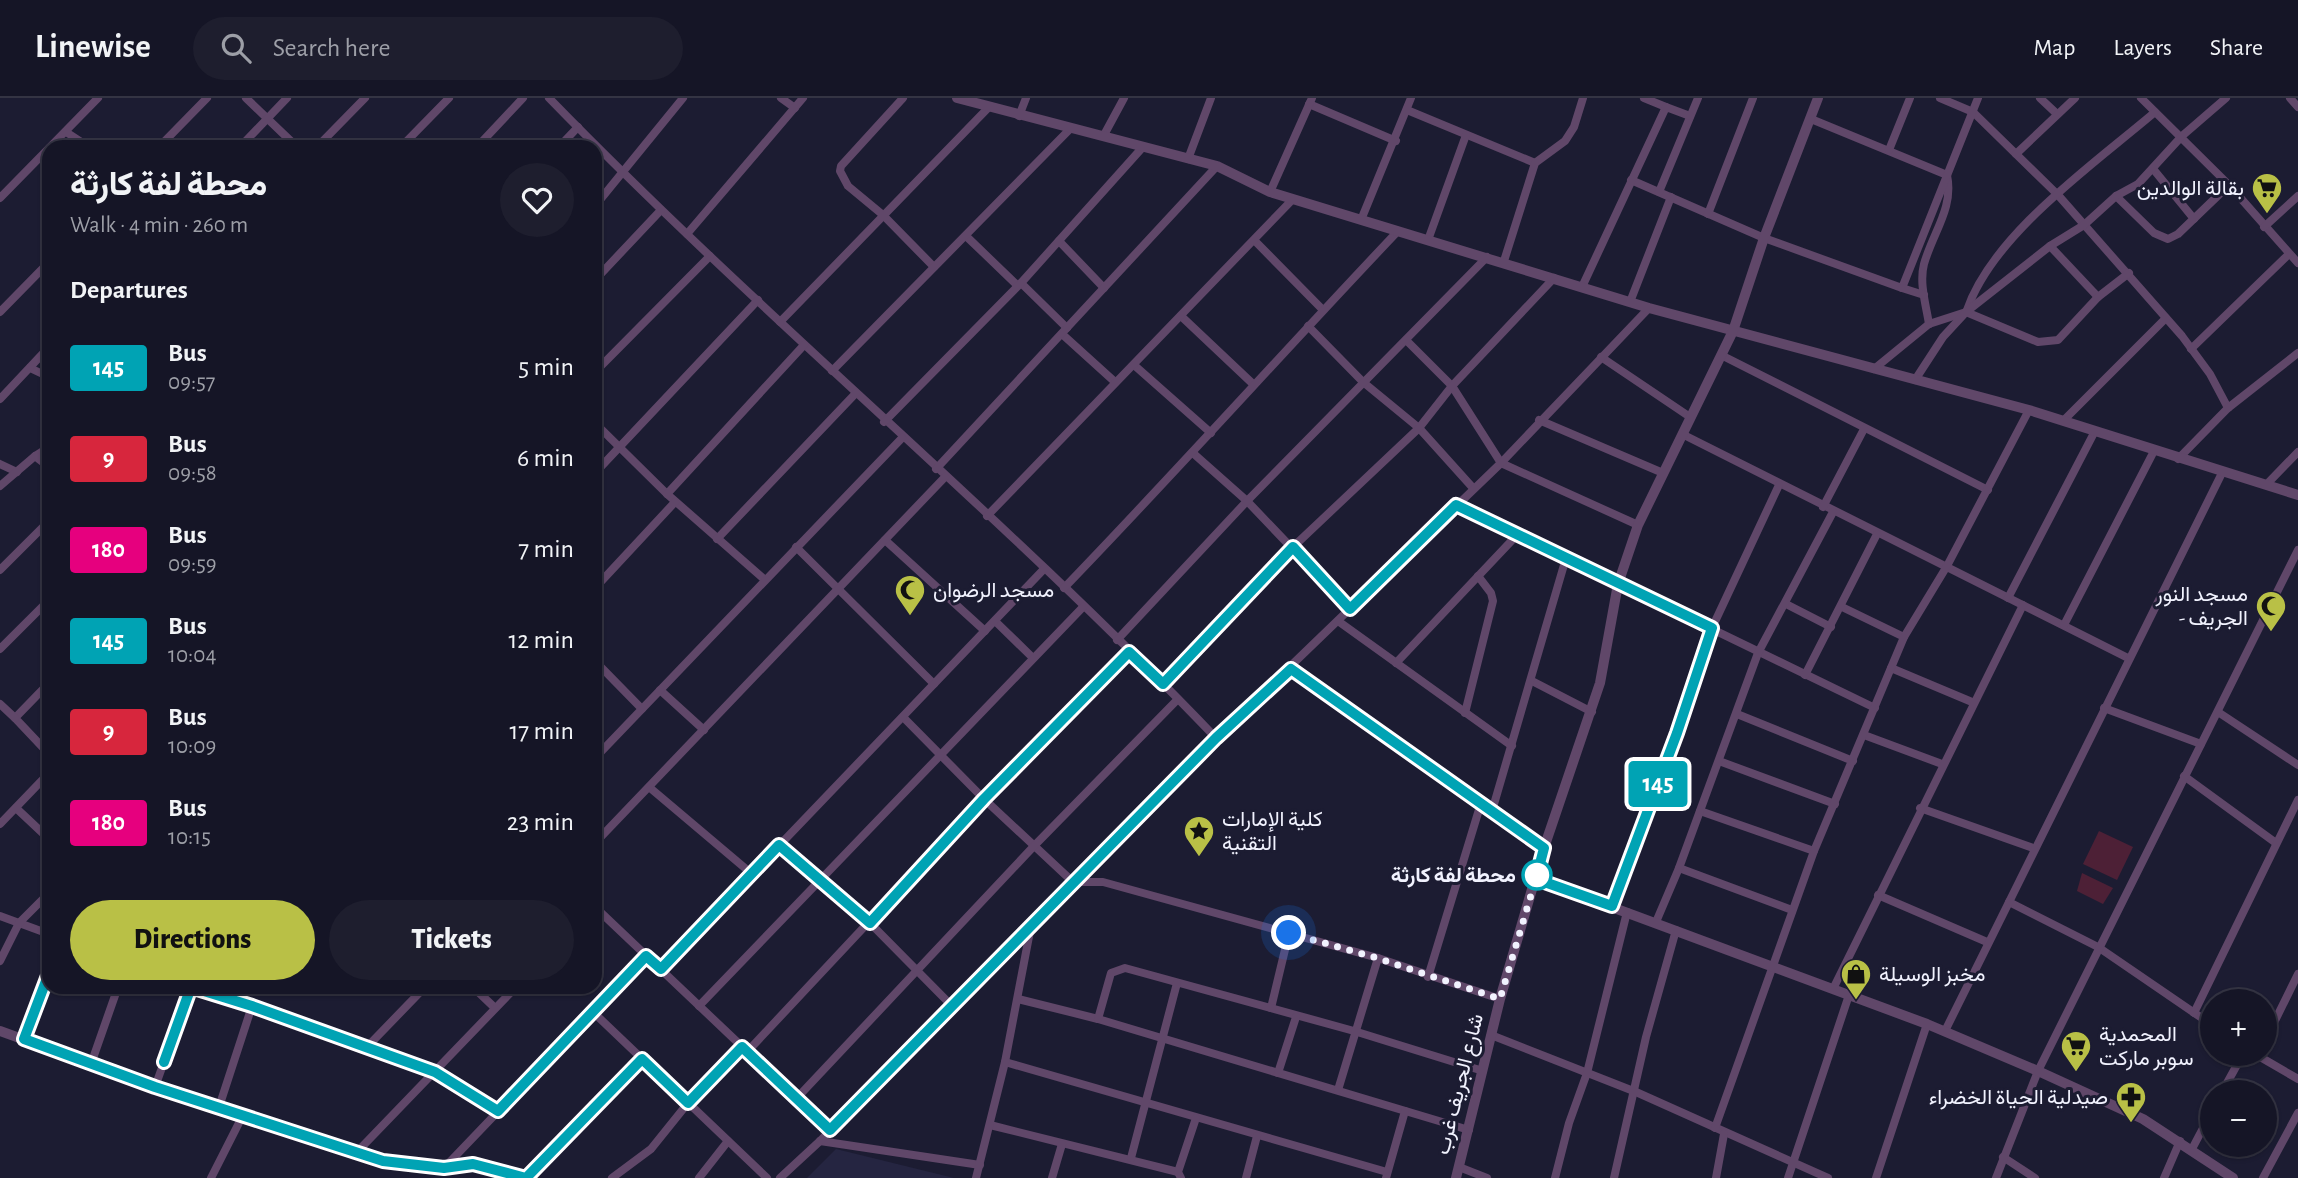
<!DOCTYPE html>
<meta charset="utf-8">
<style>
:root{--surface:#151526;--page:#1e1e2e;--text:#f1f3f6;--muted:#9d9fa7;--line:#343443;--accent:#b9c046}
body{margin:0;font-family:"Alegreya Sans",Vazirmatn,sans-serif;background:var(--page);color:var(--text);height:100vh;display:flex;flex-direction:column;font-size:26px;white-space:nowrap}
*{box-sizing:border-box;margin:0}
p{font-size:23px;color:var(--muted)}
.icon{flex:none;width:38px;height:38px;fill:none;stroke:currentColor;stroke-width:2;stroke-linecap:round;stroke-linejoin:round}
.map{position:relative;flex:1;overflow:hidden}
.side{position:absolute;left:42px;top:42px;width:560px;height:854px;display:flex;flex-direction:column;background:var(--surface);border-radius:21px;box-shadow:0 2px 5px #0004,0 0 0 2px var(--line)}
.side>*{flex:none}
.badge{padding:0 14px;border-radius:5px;font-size:24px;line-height:46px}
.buttons{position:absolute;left:2200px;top:891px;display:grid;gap:14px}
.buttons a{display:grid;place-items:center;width:77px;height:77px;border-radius:50%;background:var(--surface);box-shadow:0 2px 5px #0004,0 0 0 2px var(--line);font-size:35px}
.you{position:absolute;width:35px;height:35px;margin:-18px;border:5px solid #fff;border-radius:50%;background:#1a73e8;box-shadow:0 0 0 10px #1a73e833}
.map>.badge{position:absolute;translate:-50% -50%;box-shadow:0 0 0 4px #fff}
h2{padding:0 28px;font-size:26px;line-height:63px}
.round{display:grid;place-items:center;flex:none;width:74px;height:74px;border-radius:37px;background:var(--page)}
.head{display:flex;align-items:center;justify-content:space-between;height:119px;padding:0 28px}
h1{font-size:33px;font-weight:800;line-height:52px}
.cta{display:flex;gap:14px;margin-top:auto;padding:14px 28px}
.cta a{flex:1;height:80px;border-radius:42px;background:var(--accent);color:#111;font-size:28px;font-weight:800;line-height:80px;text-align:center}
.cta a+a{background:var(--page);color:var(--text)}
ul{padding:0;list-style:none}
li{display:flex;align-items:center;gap:21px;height:91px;padding:0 28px}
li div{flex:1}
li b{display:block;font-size:26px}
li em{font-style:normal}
li .badge{min-width:77px;font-weight:700;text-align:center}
header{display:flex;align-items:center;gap:42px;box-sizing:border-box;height:98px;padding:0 35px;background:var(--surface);border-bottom:2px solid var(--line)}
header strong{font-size:33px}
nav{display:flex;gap:38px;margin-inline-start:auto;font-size:24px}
.search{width:490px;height:63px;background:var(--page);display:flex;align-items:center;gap:18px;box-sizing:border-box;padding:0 24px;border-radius:38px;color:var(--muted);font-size:26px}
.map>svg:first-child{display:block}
</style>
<header>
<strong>Linewise</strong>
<div class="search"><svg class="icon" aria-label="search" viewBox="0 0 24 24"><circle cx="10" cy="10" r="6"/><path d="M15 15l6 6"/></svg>Search here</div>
<nav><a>Map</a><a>Layers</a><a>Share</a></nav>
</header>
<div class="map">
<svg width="2298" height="1080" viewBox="0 0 2298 1080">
<rect width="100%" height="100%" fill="#1c1c32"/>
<polygon fill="#252541" points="836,1051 954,1080 807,1080"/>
<g fill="#4d2036">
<polygon points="2099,733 2133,749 2117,782 2083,766"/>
<polygon points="2082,775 2113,790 2103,806 2077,793"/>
</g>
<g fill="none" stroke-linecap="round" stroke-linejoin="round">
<g stroke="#604769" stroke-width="8">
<polyline points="246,0 297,49"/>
<path d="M549 0C764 221 1003 417 1216 640"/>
<polyline points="781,0 795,10"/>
<polyline points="903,0 841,68 840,73 848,88 883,117 934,169"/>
<polyline points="1644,0 1666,9"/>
<polyline points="1940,0 1973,14 2058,97 2182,238 2210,276 2228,310"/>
<polyline points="2040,0 2057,16"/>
<polyline points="2141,0 2229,87 2298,165"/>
<polyline points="2290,0 2298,9"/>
<polyline points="1309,6 1396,43"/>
<polyline points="1407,12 1535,65"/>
<polyline points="1019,18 1026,0"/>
<path d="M1811 21 1947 77C1954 110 1933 134 1924 166 1919 185 1926 207 1929 226"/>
<polyline points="66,34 89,49"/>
<polyline points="1104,37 1124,0"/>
<polyline points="50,49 98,0"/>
<polyline points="159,49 207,0"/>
<polyline points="240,49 287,0"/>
<polyline points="317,49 365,0"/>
<polyline points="401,49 449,0"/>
<polyline points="477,49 523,0"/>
<polyline points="559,49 578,29"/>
<polyline points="1889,52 1910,0"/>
<polyline points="2016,56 2075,0"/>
<polyline points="1188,61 1211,0"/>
<polyline points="2154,72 2194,121"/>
<polyline points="1631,82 1764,140 1902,190 1978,0"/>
<polyline points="1270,94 1312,0"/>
<polyline points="1659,94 1698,0"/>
<polyline points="2116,98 2154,135 2168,141 2178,136 2229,87"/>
<polyline points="0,100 49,50"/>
<polyline points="595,108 683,0"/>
<polyline points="1708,116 1753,0"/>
<polyline points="1361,122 1411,0"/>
<polyline points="2264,129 2298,98"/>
<polyline points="687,136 803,0"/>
<polyline points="966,138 1017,187"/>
<polyline points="1428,142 1466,37"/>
<polyline points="1059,143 1104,190"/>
<polyline points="1255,143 1323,212"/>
<polyline points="2050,148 2098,199"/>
<polyline points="1504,163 1535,65 1565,43 1574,29 1583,0"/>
<polyline points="595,182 661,112"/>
<polyline points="1021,185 1067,230"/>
<polyline points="1582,189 1666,9 1690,18"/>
<polyline points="1902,190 1924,197"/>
<polyline points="1630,204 1671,99"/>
<path d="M1967 212C1993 136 2094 66 2155 14"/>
<polyline points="0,214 49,164"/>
<polyline points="1181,218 1253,286"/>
<polyline points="780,224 989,9"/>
<polyline points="1308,228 1363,284 1419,330 1473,390"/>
<polyline points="1062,236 1115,284"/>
<polyline points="1406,242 1452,288 1501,365 1638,427"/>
<polyline points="2191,251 2289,156"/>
<polyline points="1721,257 1988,392"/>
<polyline points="1601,259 1690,319"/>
<polyline points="1134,267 1211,335"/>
<polyline points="30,270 49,279"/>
<polyline points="1874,271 1929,226 1966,214 2038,244 2058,242 2098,199 2129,175"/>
<polyline points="832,273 1070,31"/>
<polyline points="595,274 710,158"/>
<polyline points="1915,282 1943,239 1966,214 2050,148 2084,127 2116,98 2138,86 2182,38 2226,0"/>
<polyline points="0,301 49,249"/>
<polyline points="1539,322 1663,375"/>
<polyline points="2063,323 2166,220"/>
<polyline points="884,324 1021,185 1142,50"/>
<polyline points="595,325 667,396 764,481"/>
<polyline points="1682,336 2128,560"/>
<polyline points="1194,356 1247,403 1350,511"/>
<polyline points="35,358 49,349"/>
<polyline points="2178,361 2228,310 2298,255"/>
<polyline points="0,366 17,374"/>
<polyline points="936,371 1217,68"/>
<polyline points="595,375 758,202"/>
<polyline points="2266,387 2298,354"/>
<polyline points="0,388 35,358 49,369"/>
<polyline points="667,396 804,247"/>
<polyline points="1456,407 1875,610"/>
<polyline points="1823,409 1864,331"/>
<polyline points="987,418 1293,101"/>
<polyline points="717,441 856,295"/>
<polyline points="885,442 985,533"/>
<polyline points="796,449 934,586"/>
<polyline points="0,472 49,423"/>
<polyline points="595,490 675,404"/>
<path d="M1064 490C1177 373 1286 251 1398 133"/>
<polyline points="2008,500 2095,333"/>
<polyline points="1786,506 1831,529"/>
<polyline points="1842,509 1904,539"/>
<polyline points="995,523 1033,560"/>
<polyline points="1338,523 1512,648"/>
<polyline points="2064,527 2154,353"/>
<polyline points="1117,542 1247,403 1487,159"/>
<polyline points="0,551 49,502"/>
<polyline points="595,563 642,611"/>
<polyline points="1396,565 1517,437"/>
<polyline points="1891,570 1972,604"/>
<polyline points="1291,571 1544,750"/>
<polyline points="1805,577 1877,436"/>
<polyline points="1532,583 1592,614"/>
<polyline points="49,585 15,620 49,656"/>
<polyline points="1163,586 1293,449 1419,330 1452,288 1554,180"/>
<polyline points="660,592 704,632"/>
<polyline points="0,606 15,620"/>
<polyline points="2104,610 2201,646"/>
<polyline points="2218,614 2298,667"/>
<polyline points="1465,615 1493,503 1491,495 1478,478"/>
<polyline points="1737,616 1853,663"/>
<polyline points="903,619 984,701 1073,784 1103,784 1378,860 1500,901"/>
<polyline points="1864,637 1942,666"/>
<polyline points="595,660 902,340"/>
<polyline points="1719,663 1835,706"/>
<polyline points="2184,678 2276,745"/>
<polyline points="649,689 752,776"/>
<polyline points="16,710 49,741"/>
<polyline points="1920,710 2033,750"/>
<polyline points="1492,713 1566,460"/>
<polyline points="1700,713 1814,753"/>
<polyline points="0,726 49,675"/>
<polyline points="595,745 945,379"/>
<polyline points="779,747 870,825 952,908"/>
<polyline points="1679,770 1792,812"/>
<polyline points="1878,797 1987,844"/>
<polyline points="2009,804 2098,849 2212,927"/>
<polyline points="1612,808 1677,635 1712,530 1779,387"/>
<polyline points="595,809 830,1032"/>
<polyline points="0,818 49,836"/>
<polyline points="1656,824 1679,770 1758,555 1833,414"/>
<polyline points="0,863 19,825 49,795"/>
<polyline points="661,871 1044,471"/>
<polyline points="1428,879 1481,705"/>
<polyline points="191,889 252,908 435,974 498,1013"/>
<polyline points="473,889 495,910"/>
<polyline points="1833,891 2023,507"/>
<polyline points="230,901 241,889"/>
<polyline points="1018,901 1098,921 1469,1032"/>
<polyline points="699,908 1083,509"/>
<polyline points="1271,910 1289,835"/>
<polyline points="593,914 767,1080"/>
<polyline points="2194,915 2298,702"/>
<polyline points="1098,921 1111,875 1125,870 1354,933 1483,973"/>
<polyline points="1945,933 2222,375"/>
<polyline points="1491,937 1636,994 1828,1080"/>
<polyline points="24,941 49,875"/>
<polyline points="2264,945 2298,876"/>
<polyline points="367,949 425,889"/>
<polyline points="747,954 984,701 1129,554"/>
<polyline points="2255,956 2298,981"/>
<polyline points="1005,964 1387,1074"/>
<polyline points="91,966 118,889"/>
<polyline points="1278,975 1296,919"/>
<polyline points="155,989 191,889"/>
<polyline points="1338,992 1378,860"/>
<polyline points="2222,994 2243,956"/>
<polyline points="796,1001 1034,748 1178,601"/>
<polyline points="219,1009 252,908"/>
<polyline points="990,1027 1178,1074"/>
<polyline points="1715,1030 1814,753 1904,539 1947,468 2029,312"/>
<polyline points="820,1043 980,1067"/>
<polyline points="2192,1051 2212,1013"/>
<polyline points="357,1054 516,889"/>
<polyline points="2003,1059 2035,1080"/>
<polyline points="1131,1060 1177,885"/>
<polyline points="1459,1069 1487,1080"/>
<polyline points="444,1070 647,858"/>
<polyline points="211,1080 243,1017"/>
<polyline points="526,1080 642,961"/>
<polyline points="612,1080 651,1051 688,1005 742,949"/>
<polyline points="699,1080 728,1043"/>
<polyline points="780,1080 820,1043 1216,640 1501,365 1649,210"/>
<polyline points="976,1080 1005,964 1031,828"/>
<polyline points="1052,1080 1062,1046"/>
<polyline points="1181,1080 1178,1074 1196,1020"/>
<polyline points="1246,1080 1257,1038"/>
<polyline points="1386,1080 1405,1013"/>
<polyline points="1555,1080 1569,1025 1587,975 1627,814"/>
<polyline points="1614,1080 1646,939 1676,832"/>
<polyline points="1716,1080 1724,1036"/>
<polyline points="1788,1080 1849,897"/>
<polyline points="1876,1080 1927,926"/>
<polyline points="1996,1080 2038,973 2298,452"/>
<polyline points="2164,1080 2180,1043"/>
<polyline points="2263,1080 2298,1015"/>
</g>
<g stroke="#604769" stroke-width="10">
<polyline points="957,0 1217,68 1270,94 1649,210 2029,312 2298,397"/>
<polyline points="1536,781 1927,926 2038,973 2143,1021 2233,1080"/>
<polyline points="0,933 155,989 383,1063 444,1070 473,1066 527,1080"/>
<polyline points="1456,1080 1500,901 1544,750 1600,585 1618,486 1638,427 1733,233 1764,140 1818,0"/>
</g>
</g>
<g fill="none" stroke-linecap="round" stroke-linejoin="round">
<g stroke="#fff" stroke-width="16">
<polyline id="line" points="49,875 24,941 155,989 383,1063 444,1070 473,1066 526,1080 642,961 688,1005 742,949 830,1032 1216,640 1291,571 1544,750 1536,781 1612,808 1677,635 1712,530 1456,407 1350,511 1293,449 1163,586 1129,554 984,701 870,825 779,747 661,871 646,858 498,1013 435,974 252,908 191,889 164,964"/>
</g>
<use href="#line" stroke="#00a3b4" stroke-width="10"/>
<polyline stroke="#f1f2fe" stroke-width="7" stroke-dasharray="0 12.6" points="1289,835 1377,860 1500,901 1537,777"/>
</g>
<defs>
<g id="supermarket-pin" transform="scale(1.575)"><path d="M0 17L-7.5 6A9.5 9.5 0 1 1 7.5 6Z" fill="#b9c046" stroke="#1c1c32"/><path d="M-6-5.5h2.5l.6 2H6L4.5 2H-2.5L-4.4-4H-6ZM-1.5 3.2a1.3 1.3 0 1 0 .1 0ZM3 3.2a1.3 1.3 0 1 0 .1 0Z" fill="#111"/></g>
<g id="mosque-pin" transform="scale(1.575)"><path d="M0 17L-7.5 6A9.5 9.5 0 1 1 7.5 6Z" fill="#b9c046" stroke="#1c1c32"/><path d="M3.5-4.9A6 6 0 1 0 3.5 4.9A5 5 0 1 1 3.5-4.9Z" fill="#111"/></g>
<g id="sight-pin" transform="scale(1.575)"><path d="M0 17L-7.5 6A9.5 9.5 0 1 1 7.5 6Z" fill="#b9c046" stroke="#1c1c32"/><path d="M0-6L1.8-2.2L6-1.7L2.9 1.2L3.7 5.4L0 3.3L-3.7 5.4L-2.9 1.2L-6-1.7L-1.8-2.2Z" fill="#111"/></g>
<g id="shop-pin" transform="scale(1.575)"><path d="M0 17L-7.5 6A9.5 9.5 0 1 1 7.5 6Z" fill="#b9c046" stroke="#1c1c32"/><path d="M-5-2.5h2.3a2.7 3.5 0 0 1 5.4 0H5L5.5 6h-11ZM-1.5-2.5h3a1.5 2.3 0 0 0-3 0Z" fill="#111"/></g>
<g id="pharmacy-pin" transform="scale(1.575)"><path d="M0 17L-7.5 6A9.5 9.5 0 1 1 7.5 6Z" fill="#b9c046" stroke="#1c1c32"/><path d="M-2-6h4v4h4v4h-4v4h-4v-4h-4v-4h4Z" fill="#111"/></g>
</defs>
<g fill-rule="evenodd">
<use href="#supermarket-pin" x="2267" y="90"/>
<use href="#mosque-pin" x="910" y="492"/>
<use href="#mosque-pin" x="2271" y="508"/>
<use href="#sight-pin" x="1199" y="733"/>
<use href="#shop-pin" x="1856" y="876"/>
<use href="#supermarket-pin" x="2076" y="948"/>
<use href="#pharmacy-pin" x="2131" y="999"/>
</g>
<circle fill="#fff" stroke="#00a3b4" stroke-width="3.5" cx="1537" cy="777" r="14"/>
<g text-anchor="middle" stroke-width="6" stroke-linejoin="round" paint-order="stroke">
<g font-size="21" fill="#f1f2fe" stroke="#1c1c32" text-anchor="start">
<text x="2244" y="97" text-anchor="end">بقالة الوالدين</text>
<text x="933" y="499">مسجد الرضوان</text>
<text x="2248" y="503" text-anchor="end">مسجد النور<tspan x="2248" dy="24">- الجريف</tspan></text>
<text x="1222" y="728">كلية الإمارات<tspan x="1222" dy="24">التقنية</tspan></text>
<text x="1879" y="883">مخبز الوسيلة</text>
<text x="2099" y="943">المحمدية<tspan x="2099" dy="24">سوبر ماركت</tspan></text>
<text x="2108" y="1006" text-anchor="end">صيدلية الحياة الخضراء</text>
</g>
<g font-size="21" font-weight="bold" fill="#f1f2fe" stroke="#1c1c32" text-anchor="end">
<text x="1516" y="784">محطة لفة كارثة</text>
</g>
<g font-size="21" fill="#f1f2fe" stroke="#1c1c32">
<text transform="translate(1459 986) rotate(-76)" y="7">شارع الجريف غرب</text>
</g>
</g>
</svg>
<div class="buttons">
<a>+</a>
<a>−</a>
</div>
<div class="you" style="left:1289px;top:835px"></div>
<b class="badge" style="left:1658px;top:686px;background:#00a3b4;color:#fff">145</b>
<section class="side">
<div class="head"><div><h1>محطة لفة كارثة</h1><p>Walk · 4 min · 260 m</p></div><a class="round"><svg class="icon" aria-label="heart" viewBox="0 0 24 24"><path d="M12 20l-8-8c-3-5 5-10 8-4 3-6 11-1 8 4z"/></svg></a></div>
<h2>Departures</h2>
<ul>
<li><span class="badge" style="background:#00a3b4;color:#fff">145</span><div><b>Bus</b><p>09:57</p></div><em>5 min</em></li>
<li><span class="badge" style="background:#d7263d;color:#fff">9</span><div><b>Bus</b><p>09:58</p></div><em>6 min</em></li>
<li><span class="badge" style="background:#e6007e;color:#fff">180</span><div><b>Bus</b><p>09:59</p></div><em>7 min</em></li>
<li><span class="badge" style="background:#00a3b4;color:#fff">145</span><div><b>Bus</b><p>10:04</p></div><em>12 min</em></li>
<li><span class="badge" style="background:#d7263d;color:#fff">9</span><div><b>Bus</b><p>10:09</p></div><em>17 min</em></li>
<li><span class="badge" style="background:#e6007e;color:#fff">180</span><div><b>Bus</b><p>10:15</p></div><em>23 min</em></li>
</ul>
<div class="cta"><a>Directions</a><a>Tickets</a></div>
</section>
</div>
